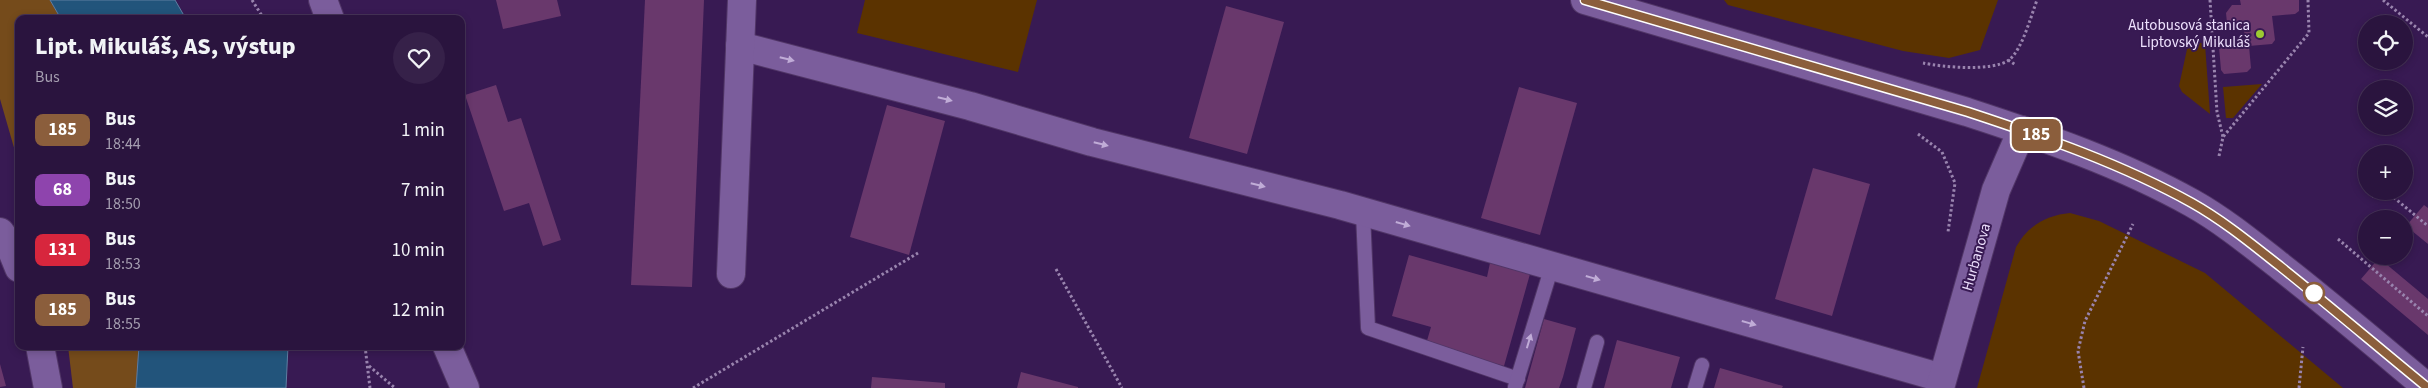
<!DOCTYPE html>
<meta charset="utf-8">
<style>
:root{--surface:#2a143e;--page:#362149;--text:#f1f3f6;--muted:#a59eb0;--line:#463358}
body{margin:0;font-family:"Source Sans 3",sans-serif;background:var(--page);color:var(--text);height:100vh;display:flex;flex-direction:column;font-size:19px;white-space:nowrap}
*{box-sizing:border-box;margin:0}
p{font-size:16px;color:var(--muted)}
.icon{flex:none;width:28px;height:28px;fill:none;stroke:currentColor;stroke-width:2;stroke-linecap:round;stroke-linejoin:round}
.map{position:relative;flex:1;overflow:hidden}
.panel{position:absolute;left:15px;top:15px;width:450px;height:335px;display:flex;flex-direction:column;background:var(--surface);border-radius:10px;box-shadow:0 2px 8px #0003,0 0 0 1px var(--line)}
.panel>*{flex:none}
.badge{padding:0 10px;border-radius:8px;font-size:18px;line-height:32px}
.buttons{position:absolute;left:2358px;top:15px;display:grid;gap:10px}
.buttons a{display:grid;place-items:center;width:55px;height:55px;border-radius:50%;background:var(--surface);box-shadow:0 2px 8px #0003,0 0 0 1px var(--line);font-size:25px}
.map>.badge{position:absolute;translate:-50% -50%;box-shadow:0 0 0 2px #fff}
.round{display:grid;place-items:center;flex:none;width:52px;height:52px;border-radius:26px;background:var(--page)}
.headline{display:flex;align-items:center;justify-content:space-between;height:85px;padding:0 20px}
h1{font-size:24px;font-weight:800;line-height:38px}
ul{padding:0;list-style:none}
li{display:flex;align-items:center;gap:15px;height:60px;padding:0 20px}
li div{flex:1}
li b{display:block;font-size:19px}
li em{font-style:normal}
li .badge{min-width:55px;font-weight:700;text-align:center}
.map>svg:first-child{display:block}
</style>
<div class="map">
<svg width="2428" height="388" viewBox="0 0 2428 388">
<rect width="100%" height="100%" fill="#381a53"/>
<g fill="#5b3300">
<polygon points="865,0 1037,0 1018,72 857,33"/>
<polygon points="1724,0 1998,0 1980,50 1949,58 1903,51 1728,5"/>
<polygon points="2189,40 2205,44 2210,114 2182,92 2179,86"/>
<polygon points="2262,84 2233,118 2226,118 2223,87"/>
<path d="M2070 213 2099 221 2205 273 2343 388H1977L2016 247C2027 226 2047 215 2070 213Z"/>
</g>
<g fill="#754b1b">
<polygon points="0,0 50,0 61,19 19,19 19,165 0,99"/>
<polygon points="68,346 139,346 136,388 73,388"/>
</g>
<g fill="#22547b" stroke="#5f7ea2">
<polygon points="50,0 175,0 186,19 61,19"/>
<polygon points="139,346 288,346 286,388 136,388"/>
</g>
<g fill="#69386c">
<polygon points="496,0 557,0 561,16 503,29"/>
<polygon points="645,0 704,0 692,287 631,285"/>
<polygon points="2240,0 2299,0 2299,11 2295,14 2272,16 2275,40 2272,44 2249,46 2251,68 2247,72 2224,74 2221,70 2219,47 2222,44 2245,42 2244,28 2235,29 2227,23 2226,13 2232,5 2241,5"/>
<polygon points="1226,6 1284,22 1247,154 1189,138"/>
<polygon points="496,85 508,122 521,118 561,240 543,246 529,203 504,211 465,95"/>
<polygon points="1519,87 1577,103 1540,235 1481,218"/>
<polygon points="887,105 945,121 909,255 850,237"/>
<polygon points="1813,168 1870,184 1832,316 1775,299"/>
<polygon points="2424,205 2428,208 2428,244 2406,226"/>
<polygon points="1409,255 1487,277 1490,263 1530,274 1504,366 1426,344 1431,327 1392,316"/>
<polygon points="2379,258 2428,299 2428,335 2361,279"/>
<polygon points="1544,319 1576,328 1563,377 1559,388 1525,388"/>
<polygon points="1617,340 1680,357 1671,388 1604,388"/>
<polygon points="0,364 6,386 0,387"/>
<polygon points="1720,368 1783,386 1782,388 1714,388"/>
<polygon points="1021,372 1078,387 1078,388 1017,388"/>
<polygon points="872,377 945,383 945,388 871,388"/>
</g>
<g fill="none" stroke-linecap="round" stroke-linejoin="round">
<g stroke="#513667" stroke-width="16">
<g id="service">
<polyline points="1363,213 1368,328 1518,379"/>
<polyline points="1515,387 1552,266"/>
<polyline points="1584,388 1597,342"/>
<polyline points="1695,388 1702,365"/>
</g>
</g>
<g stroke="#513667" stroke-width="30">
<g id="minor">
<path d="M1585 0 1967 112C2044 137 2122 164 2192 203 2224 221 2253 245 2281 267 2331 306 2379 347 2428 388"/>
<polyline points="740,46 970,106 1092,142 1340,205 1942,378"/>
<polyline points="0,232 10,246 19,268"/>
<polyline points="731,274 742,0"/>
<polyline points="40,346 48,388"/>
<polyline points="1940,388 1996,190 2022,130"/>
</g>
</g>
<g stroke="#513667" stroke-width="30">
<g id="secondary">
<polyline points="323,0 330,19"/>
<polyline points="447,346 465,388"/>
</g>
</g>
<g stroke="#9984ae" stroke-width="3" stroke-dasharray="2.5 2.5" stroke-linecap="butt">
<polyline points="252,0 264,19"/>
<polyline points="2210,0 2217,112 2223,137"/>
<polyline points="2383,0 2428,37"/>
<polyline points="2008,60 2016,65"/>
<path d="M1923 63C1943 67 1992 72 2009 60 2022 50 2031 16 2037 0"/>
<polyline points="1918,134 1942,152 1955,183 1948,232"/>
<polyline points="2219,156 2223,137 2309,33 2308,0"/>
<polyline points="2386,191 2428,226"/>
<polyline points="2372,197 2377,191"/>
<polyline points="2338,239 2428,316"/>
<polyline points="1056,269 1122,388"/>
<polyline points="365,346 370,388"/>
<polyline points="369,366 395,388"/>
<polyline points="693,388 918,253"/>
<polyline points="2084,388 2078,351 2085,321 2133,224"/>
<polyline points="2299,388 2303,347"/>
</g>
<use href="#service" stroke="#7b5d9c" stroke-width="14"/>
<use href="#minor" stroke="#7b5d9c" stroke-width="28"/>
<use href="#secondary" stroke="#7b5d9c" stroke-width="28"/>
</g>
<defs><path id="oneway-solid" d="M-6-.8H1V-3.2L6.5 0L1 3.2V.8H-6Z" transform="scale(1.25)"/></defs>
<g fill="#c0acd7">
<use href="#oneway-solid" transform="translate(787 59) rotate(14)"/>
<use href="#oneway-solid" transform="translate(945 99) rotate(14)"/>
<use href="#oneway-solid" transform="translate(1101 144) rotate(14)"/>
<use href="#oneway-solid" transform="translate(1258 185) rotate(14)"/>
<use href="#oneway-solid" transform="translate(1403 224) rotate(16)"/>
<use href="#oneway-solid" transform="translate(1593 278) rotate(16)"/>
<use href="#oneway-solid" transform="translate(1749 323) rotate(16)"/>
<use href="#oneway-solid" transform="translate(1529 341) rotate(-73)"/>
</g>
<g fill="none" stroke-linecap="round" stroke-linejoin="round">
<g stroke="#fff" stroke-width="11">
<path id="line" d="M1585 0 1968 112C2044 137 2122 164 2192 203 2224 221 2253 245 2281 267 2331 307 2379 348 2428 388"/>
</g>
<use href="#line" stroke="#8b5e3c" stroke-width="8"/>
</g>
<circle fill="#9cca31" stroke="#381a53" stroke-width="2" cx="2260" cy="34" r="5"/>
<circle fill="#fff" stroke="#8b5e3c" stroke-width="2.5" cx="2314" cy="293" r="10"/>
<g text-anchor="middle" stroke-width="4" stroke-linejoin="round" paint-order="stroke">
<g font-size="15" fill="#eee1fe" stroke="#381a53" text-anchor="end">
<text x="2250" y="30">Autobusová stanica<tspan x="2250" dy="17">Liptovský Mikuláš</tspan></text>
</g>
<g font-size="15" fill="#eee1fe" stroke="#381a53">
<text transform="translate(1976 257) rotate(-74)" y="5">Hurbanova</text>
</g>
</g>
</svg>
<div class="buttons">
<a><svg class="icon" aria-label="locate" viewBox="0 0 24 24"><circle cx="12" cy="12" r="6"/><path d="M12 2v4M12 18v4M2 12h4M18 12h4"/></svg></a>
<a><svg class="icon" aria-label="layers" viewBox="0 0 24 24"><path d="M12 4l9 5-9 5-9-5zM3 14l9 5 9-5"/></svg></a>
<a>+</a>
<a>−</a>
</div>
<b class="badge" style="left:2036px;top:135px;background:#8b5e3c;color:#fff">185</b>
<section class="panel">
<div class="headline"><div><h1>Lipt. Mikuláš, AS, výstup</h1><p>Bus</p></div><a class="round"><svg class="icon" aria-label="heart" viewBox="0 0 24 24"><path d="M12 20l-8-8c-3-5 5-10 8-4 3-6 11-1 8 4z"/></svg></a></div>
<ul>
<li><span class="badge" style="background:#8b5e3c;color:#fff">185</span><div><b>Bus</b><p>18:44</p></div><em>1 min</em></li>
<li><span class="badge" style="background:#8e44ad;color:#fff">68</span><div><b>Bus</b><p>18:50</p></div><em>7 min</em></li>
<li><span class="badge" style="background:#d7263d;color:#fff">131</span><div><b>Bus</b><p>18:53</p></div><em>10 min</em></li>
<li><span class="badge" style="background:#8b5e3c;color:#fff">185</span><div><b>Bus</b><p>18:55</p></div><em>12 min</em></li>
</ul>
</section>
</div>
